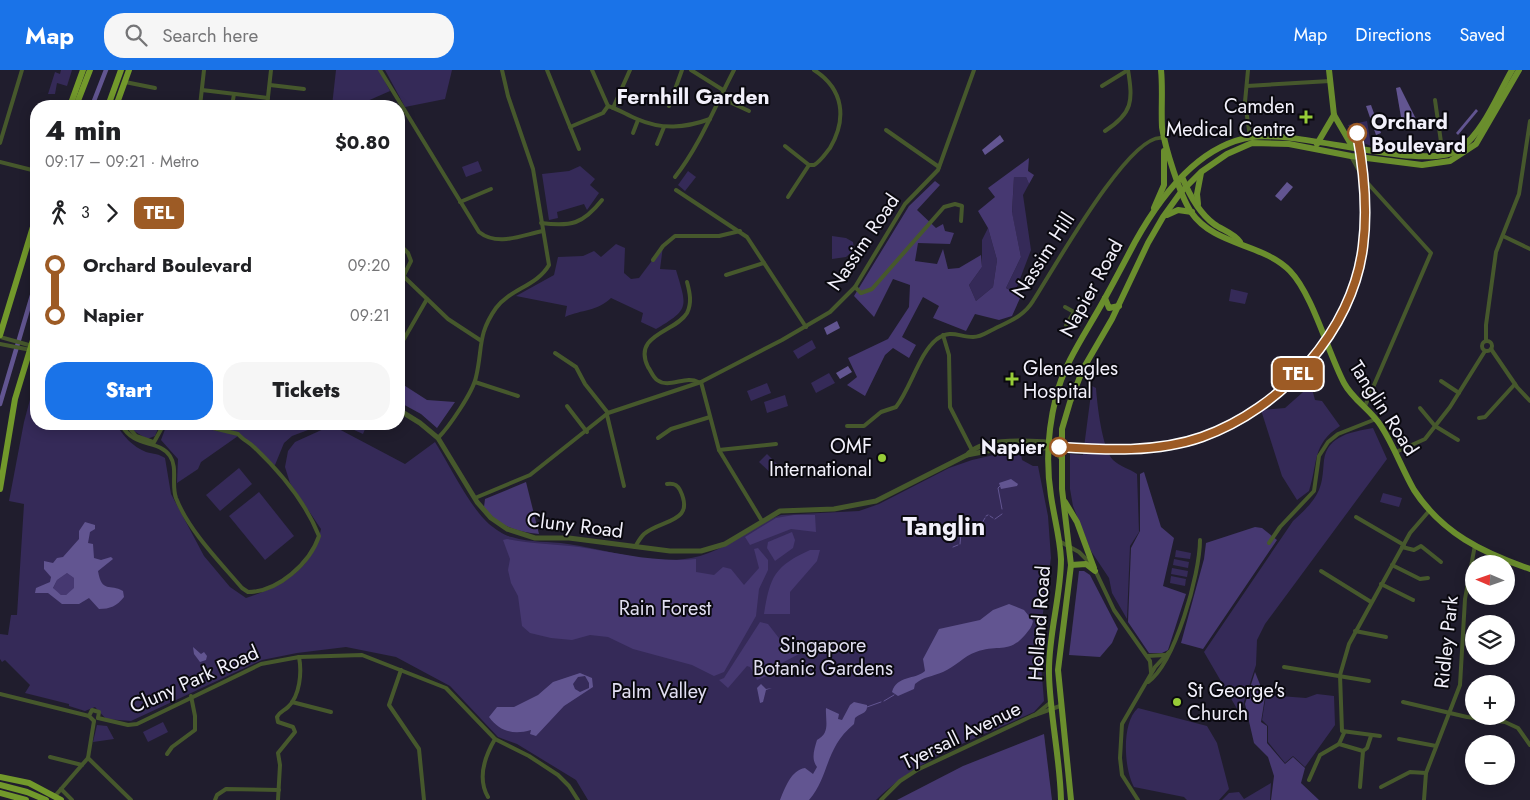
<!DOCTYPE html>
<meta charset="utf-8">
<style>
:root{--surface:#fff;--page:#f6f6f6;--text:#202124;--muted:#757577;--accent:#1a73e8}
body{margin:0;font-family:Jost,sans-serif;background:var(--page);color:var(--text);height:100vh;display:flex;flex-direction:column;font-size:19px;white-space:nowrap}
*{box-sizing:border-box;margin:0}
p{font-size:16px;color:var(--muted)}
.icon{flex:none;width:28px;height:28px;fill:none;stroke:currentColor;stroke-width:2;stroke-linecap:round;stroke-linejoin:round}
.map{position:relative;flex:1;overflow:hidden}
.details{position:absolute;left:30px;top:30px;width:375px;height:330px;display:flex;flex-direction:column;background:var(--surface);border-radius:20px;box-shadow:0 2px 12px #0003}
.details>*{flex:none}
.badge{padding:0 10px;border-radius:8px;font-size:18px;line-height:32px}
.needle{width:32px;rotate:272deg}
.controls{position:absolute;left:1465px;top:485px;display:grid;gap:10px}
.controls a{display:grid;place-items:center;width:50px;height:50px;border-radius:50%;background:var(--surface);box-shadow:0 2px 12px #0003;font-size:25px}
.map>.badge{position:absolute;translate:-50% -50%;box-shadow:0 0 0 2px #fff}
.legs{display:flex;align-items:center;gap:8px;height:55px;padding:0 15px;font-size:16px}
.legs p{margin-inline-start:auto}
.head{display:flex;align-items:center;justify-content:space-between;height:85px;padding:0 15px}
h1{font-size:28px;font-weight:800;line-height:38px}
.cta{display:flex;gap:10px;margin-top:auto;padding:10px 15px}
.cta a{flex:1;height:58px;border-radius:20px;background:var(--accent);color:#fff;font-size:20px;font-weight:800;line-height:58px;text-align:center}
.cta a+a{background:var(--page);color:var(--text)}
ul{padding:0 15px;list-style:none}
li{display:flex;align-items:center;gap:18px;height:50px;font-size:19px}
li i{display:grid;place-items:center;width:8px;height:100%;margin:0 6px;background:currentColor}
li i::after{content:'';width:12px;height:12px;margin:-6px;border:4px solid;border-radius:50%;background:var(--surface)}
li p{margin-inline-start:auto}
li:first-child i{background:linear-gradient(#0000 50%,currentColor 0)}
li:last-child i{background:linear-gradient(currentColor 50%,#0000 0)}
header{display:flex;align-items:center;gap:30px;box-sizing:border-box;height:70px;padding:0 25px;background:var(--accent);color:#fff}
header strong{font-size:24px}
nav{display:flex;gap:28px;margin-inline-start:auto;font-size:18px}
.search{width:350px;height:45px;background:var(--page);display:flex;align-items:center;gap:12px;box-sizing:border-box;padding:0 18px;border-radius:20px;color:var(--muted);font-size:19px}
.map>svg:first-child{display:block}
</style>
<header>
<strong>Map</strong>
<div class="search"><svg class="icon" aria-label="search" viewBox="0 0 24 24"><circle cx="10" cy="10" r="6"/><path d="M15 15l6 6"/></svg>Search here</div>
<nav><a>Map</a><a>Directions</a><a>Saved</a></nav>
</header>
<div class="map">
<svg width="1530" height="730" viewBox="0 0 1530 730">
<rect width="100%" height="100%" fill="#201d2d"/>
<g fill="#352a58">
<polygon points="61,0 72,0 67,16 57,13 55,24 48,24 55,2 60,4"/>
<polygon points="336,0 379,0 390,21 356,36 332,36"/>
<polygon points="385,0 452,0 445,29 405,37"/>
<polygon points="1367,51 1371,76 1356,70 1348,55"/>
<polygon points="478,91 482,101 466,107 462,97"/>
<polygon points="580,96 595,109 590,115 599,123 587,140 584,134 557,142 558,148 549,150 542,104 569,101"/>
<polygon points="688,101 696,107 685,121 678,115"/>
<polygon points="1014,107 1026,107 1029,114 1023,125 1031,180 1015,222 1006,218 1021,187 1012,143"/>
<polygon points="988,158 997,190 993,217 976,231 969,215 982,197 982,170"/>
<polygon points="832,166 846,168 853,172 854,180 846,187 832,189"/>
<path d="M616 174 625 178 624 203 631 209 639 208 663 176 660 199 676 200C687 237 690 239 656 259L641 252 643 243 611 228C596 242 583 239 565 247L567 236 516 226 554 205 558 187 583 186 594 181 601 187Z"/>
<polygon points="1231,219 1248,223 1245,234 1229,231"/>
<polygon points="812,270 816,278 798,289 793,281"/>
<polygon points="829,303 835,313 816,323 811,313"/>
<path d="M36 307V354H116C123 366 133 377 146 382 154 384 159 384 165 388L171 424 204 486 230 517 246 528C283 516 313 499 321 459L290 413 285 397 288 381 295 372 328 357H335L405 394 435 372C450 396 469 436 489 454 495 459 505 466 512 467 531 473 549 471 568 474 610 480 658 498 700 486 730 478 752 454 781 445L859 441 879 434 949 398 972 390 1020 379 1022 390 1033 396H1038L1048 446 1051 488 1039 570 1044 631 1034 642C980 667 919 687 876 730H588L576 710 517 674 498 667 450 616 396 587 346 577 297 583 262 590 131 651 106 649 95 637 85 641 69 636V634L25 623 30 615 5 590 2 592 0 589V564L8 565 11 545H17L24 434 9 431 24 352Z"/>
<polygon points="767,313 771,323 751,331 747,321"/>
<path d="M1311 315 1315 330 1322 331 1340 356C1312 374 1318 393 1309 421L1297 430 1282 406 1261 340 1285 338Z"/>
<path d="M1092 316 1096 318C1097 333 1102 379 1113 390 1119 396 1130 399 1137 404L1139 462 1130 476 1127 549 1112 523 1109 508 1091 481 1073 436 1070 419V384L1083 385Z"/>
<polygon points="785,325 788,336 767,343 764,332"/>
<polygon points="128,354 145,354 152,357 153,354 160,354 155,366 147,369 134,361"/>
<path d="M167 354H208C215 366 228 359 238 366L201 392 198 399 177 413 178 389 161 370Z"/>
<polygon points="212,354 324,354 292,366 284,373 275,395 271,394 238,363"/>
<polygon points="341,354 367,354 363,364"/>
<path d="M1373 358 1387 389 1265 554 1257 570 1256 595 1240 644 1204 582 1293 451C1303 442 1316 430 1320 417 1323 409 1323 399 1324 390 1328 365 1352 362 1373 358Z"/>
<polygon points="767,384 782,399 775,407 759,392"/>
<polygon points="239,398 252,414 220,441 206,425"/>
<polygon points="259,422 294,466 265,490 229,446"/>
<polygon points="1383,423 1402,428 1399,437 1380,432"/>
<polygon points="1176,480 1191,483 1190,489 1175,487"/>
<polygon points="1174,489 1189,492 1188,498 1173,495"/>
<polygon points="1172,498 1188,501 1187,507 1171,504"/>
<polygon points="1171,506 1186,509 1185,516 1170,513"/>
<polygon points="1317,624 1334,626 1335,655 1305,697 1293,686 1285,693 1268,672 1268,656 1262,650 1266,625 1306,628"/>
<path d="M1138 638 1207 656 1217 673 1229 719 1219 730H1187L1184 727 1134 717C1124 699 1121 653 1138 638Z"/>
<polygon points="163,652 168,662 148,672 143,662"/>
<polygon points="97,655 107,656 114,669 93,672"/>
<polygon points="1271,713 1270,730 1222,730 1229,723 1239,722 1244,729"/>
</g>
<g fill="#463871">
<polygon points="1029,88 1028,101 1034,105 1029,114 1026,107 1014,107 1012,142 1021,187 1006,218 1021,226 1012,246 999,250 975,244 966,261 933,248 939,236 923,227 902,267 916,275 909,288 893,278 885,285 865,326 847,315 857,307 848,288 888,269 909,237 910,215 893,209 874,247 854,226 909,136 935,111 940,115 917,140 936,158 943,154 945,161 954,163 950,174 918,173 915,191 937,194 943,179 948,199 959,198 981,185 982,197 969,215 976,231 993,217 997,190 988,158 978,141 995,127 988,118"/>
<polygon points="399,312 427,330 455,332 437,358 421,344 399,332"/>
<polygon points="1144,402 1161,457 1174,468 1163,516 1186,524 1168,580 1162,583 1149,583 1128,552 1131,478 1140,461 1140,404"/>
<path d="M526 412 539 464C517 462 497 456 484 437L485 429Z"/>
<polygon points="794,445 815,445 816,462 791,459 750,475 745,467 776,448"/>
<polygon points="1255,457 1262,458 1277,470 1203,579 1181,573 1204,489 1206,473"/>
<polygon points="792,462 795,470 793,478 775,491 767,478 768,472"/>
<path d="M507 469C531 474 554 474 579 477 619 483 656 493 696 489V502L714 505 723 497 731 499 744 515 759 498 754 479 758 478 768 490V500L759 519 756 546 724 602 714 606 692 595 633 579 608 567 590 565 572 570 551 568 530 563 522 556 518 526 511 513 508 500 510 489 503 470Z"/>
<path d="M810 480H820L817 491 790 522V544H764C770 506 775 496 810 480Z"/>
<polygon points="1079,501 1084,501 1090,505 1118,559 1112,573 1100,587 1069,585"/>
<polygon points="67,503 74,508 74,519 66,525 61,525 53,519 57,510"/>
<polygon points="760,552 768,554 782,572 799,580 799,584 780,594 775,603 757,610 750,597 747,596 728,618 719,610 724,608"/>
<polygon points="1255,602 1265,627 1261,652 1267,656 1267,673 1285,694 1293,687 1305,698 1301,713 1319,730 1271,730 1274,706 1268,687 1254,673 1245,634"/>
<polygon points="1044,664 1052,730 897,730 963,696"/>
</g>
<g fill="#625591" fill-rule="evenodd">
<polygon points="1400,17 1417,51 1402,53 1396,18"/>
<polygon points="1371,35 1381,63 1376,65 1366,36"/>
<polygon points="1476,39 1478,41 1458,65 1456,63"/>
<polygon points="1000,65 1004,71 985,85 982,80"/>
<polygon points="1287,112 1293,117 1281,131 1275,126"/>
<polygon points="837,251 840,258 827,265 824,258"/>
<polygon points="848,296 852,302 840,309 836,303"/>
<polygon points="1011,409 1018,414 1017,416 1001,419 999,413"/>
<path d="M85 452 95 455V459L90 462 88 473 93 474 94 488 101 490 111 487 113 489 98 501C102 524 110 513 123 521L124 527C117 536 110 539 99 539L89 528 79 534H62L48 523H35L36 518 50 512 51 507 44 499V491L53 493 57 488 63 487 79 469V461ZM67 503 74 508V518L66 525H61L53 518 57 510Z"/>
<path d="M1009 534 1024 540 1033 551C1032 557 1029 560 1025 565 1009 584 998 574 976 582 964 586 955 597 943 602 932 607 924 606 915 614L914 619 898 626 892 622C897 605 915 610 925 601L923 589 939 559 980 550 993 540Z"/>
<polygon points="193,577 201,584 204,582 207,586 206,590 200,592 194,584"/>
<path d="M580 603 592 608 593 617 564 636 536 666 530 664 531 660C514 665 500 662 489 647L497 637H514L538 625 553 612ZM585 606 589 613V618L580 622 575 619 573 614 578 607Z"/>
<polygon points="761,614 766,619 772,618 766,620 763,632 760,633 757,618"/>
<path d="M854 632 867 635C868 644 860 643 855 648L854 654C824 679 830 706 809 730H780C785 718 791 700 805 698L813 704 817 697C811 689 814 680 817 670 831 663 825 650 826 638L839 644 838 649 842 650 850 635Z"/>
</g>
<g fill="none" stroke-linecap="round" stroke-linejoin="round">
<g stroke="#625591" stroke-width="1">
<polyline points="1000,416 998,418 1002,439"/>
<polyline points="986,446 988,445"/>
<polyline points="990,446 993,448"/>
<polyline points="995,449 1002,444"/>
<polyline points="982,453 985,448"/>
<polyline points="981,456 981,454"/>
<polyline points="971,460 973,460"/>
<polyline points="974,461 981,458"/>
<polyline points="966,463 970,461"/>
<polyline points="960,474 961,464 964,463"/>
<polyline points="953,477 958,475"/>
<polyline points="884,631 894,625"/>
<polyline points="867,637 881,632"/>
</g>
<g stroke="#625591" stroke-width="4.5">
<polyline points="92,36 106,0"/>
<polyline points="0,334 36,212"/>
</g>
<g stroke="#46582c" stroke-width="4">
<path d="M380 0 479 162C498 177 522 165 543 161"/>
<polyline points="547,0 579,79"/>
<path d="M592 0 608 36C618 39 627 45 637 49 662 60 685 58 710 49"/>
<polyline points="691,0 723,20"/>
<polyline points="1248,0 1245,32 1250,67"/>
<polyline points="125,12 155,18"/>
<polyline points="270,15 304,19"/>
<polyline points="1102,16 1128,0"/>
<polyline points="1247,16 1330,11"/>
<polyline points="202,20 268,28"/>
<polyline points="721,28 749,41"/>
<polyline points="1435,30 1443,86"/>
<polyline points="200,36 204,0"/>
<polyline points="232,36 234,24"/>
<polyline points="267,36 271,0"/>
<polyline points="669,36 682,0"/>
<polyline points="613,38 630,0"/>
<polyline points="570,57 603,43 608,36"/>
<polyline points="886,60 939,97"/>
<path d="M1105 61C1133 43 1133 31 1128 0"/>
<polyline points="633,63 638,50"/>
<polyline points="0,73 22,0"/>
<polyline points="657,74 664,57"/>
<path d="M785 76 809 95H814C821 91 825 84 830 78 847 49 844 19 814 0"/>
<polyline points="1351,86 1363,108 1431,183 1365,336"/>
<polyline points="0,92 36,101"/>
<path d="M675 107C700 75 715 36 734 0"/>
<polyline points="676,120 747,167 806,257"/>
<polyline points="788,127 809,95"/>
<polyline points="460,132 491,119"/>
<path d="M541 153C571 157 583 154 602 130"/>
<polyline points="1503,166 1530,179"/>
<polyline points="399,174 408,183 411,191 404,205"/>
<polyline points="653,190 663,176 675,166 719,166 740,161"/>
<polyline points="399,202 448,249 480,270"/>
<polyline points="726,205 764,193"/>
<path d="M687 212C690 223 692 233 687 243 676 262 632 264 648 297 651 301 653 307 657 310 669 319 686 305 698 312"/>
<polyline points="855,217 861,223 872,219 944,137 955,134 962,136 961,151"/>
<polyline points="1065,237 1074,242 1066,255"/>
<polyline points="943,265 949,285 950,337 973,382"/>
<polyline points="0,267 36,277"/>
<polyline points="404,269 427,229"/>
<circle cx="1487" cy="276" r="5"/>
<polyline points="1486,271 1486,255 1496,182 1519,124 1530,51"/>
<polyline points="0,274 36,281"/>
<polyline points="1491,279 1517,317 1530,331"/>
<polyline points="555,283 576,297 585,314 608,343"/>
<polyline points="1441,311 1459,323"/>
<polyline points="475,312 518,326"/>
<polyline points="701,312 719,380 762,451"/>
<polyline points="567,336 587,362"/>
<polyline points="1420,338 1435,356 1458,370"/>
<polyline points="607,345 624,416"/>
<polyline points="1479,348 1485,347 1515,314"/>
<path d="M121 354C134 379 159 369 170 386 178 398 171 414 176 428 189 461 219 491 242 518L248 522C278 522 310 493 319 466 306 433 280 402 255 378 249 372 243 370 238 364L213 358 209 354"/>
<polyline points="126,354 136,366 153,372"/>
<path d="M847 356H864L881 342 896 337C911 318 919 283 937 269 951 259 959 267 973 267 982 267 987 262 994 259 1010 251 1024 246 1033 231 1052 202 1129 63 1162 68"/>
<path d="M438 368C449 357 473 322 476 307 483 278 477 265 496 238 510 219 537 216 549 195L533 99 508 26 502 0"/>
<polyline points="658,368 671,359 710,347"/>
<polyline points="153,374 164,354"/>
<polyline points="719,380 776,374"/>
<polyline points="1396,382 1425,369 1450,337 1485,281"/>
<polyline points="475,428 530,405 608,343 701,312 782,270 830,242 855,217 905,134 938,100 974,0"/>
<polyline points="1356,447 1404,475"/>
<polyline points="1059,471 1079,482 1090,493"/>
<polyline points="1269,473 1280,457 1314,421 1319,386 1328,372 1338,364 1376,349"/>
<path d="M635 477C638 472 640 468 644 464 662 449 696 453 680 420 677 414 673 413 667 414"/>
<polyline points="1402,477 1414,480 1421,476 1441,492"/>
<polyline points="1392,495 1420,509 1428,508"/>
<polyline points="1095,500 1114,540 1150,591 1151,602"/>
<polyline points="1321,501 1371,532"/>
<polyline points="1381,514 1413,530"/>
<polyline points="1355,561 1386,567"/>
<polyline points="1147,586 1165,585"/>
<polyline points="1284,597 1369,611"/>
<polyline points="401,600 389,635 419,679 424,730"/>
<path d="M1148 612C1175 593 1200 504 1200 470"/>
<polyline points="0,624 89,646"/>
<polyline points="292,632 331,642"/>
<polyline points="1403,632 1467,647 1505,652 1518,658 1530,675"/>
<polyline points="1035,645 1051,632"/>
<polyline points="98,648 128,655 137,654 261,594 299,587 362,585 446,618 495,669 529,686 558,705 569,716 578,730"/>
<polyline points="94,651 89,646 92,640 99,642 98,648"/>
<polyline points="1380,666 1342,661 1340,605 1349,574 1410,463 1429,441"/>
<polyline points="1399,669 1436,676"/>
<polyline points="1339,674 1363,681 1367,678 1371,666"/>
<polyline points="167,684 172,677 195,660 195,646 191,626"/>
<polyline points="50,687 82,695"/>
<polyline points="88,688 131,730"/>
<polyline points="1309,710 1320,685 1339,674 1344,663"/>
<polyline points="1360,717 1363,681"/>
<polyline points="1381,717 1410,702 1426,703"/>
<polyline points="61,719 72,730"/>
<polyline points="55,726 88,688 94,651"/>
<path d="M488 727C477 708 485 686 495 669"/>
<polyline points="215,730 217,725 226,719 279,720"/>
<path d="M278 730 280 695 278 683 295 662 293 657 278 652 277 647C280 641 284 641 288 637 300 626 302 602 299 587"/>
<polyline points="881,730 900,711 917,700 1032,646 1060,636"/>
<polyline points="1138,730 1122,705 1120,688 1122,654 1155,597 1169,582"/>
<polyline points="1424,730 1426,703 1460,615 1465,529 1475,475"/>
</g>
<g stroke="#46582c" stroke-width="5">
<path d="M399 340 420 353 438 368 477 432 491 448 507 459 535 468H569L670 481H701L725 474 780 441 834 439 876 431 967 385C982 367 1027 371 1049 372L1060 387"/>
<polyline points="967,385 1008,377 1049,378 1061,368"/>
</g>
<g stroke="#6a8e2d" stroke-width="6">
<path d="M1161 0C1163 19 1161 38 1162 57 1165 78 1180 125 1191 142 1214 176 1263 173 1290 201 1313 225 1328 283 1344 313 1353 330 1371 340 1381 356 1394 376 1402 399 1414 420 1442 463 1483 483 1530 499"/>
<polyline points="1329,0 1334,45 1352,76"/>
<polyline points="1317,74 1334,45"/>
<path d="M1182 107C1189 124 1199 143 1214 154 1222 160 1234 163 1240 172"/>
<polyline points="1198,134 1197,124 1201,103"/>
<polyline points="1154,138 1164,115 1164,81"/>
<polyline points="1167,145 1178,140 1192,142"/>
<polyline points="1105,228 1109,238 1119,236"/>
<polyline points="1065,432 1077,452 1094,498"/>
<polyline points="1071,495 1086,494 1095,501"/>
<path d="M1061 730C1060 688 1050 646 1049 604 1048 565 1061 527 1061 489 1060 468 1054 447 1051 426 1046 394 1048 359 1056 327 1064 292 1088 260 1105 228 1115 210 1125 191 1135 172 1160 127 1198 75 1252 67 1303 60 1426 103 1460 79 1484 61 1497 26 1512 0"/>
<polyline points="1071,730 1058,600 1071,495 1062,419 1062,359 1070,332 1083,299 1112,249 1148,173 1163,147 1181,122 1201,102 1227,84 1252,73 1289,74 1351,86 1422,95 1450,91 1476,74 1519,0"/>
</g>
<g stroke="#72992b" stroke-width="6">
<polyline points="70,36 83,0"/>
<polyline points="76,36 90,0"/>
<polyline points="108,36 121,0"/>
<polyline points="116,36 129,0"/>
<polyline points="0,265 36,147"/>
<polyline points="0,419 15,329 36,260"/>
<polyline points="0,707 29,713 61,730"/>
<polyline points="0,723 26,730"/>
</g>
<polyline stroke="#72992b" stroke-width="6" points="0,715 27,722 46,730"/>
</g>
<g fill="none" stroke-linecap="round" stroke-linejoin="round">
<g stroke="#fff" stroke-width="11">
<path id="line-1" d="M1059 377C1105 380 1157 383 1202 367 1281 339 1353 261 1363 176 1368 138 1364 101 1357 63"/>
</g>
<use href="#line-1" stroke="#9d5b25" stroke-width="8"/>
</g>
<g fill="#97cc38" stroke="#0a090f" stroke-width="2">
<path d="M1303.5 39.5h5v5h5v5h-5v5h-5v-5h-5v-5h5z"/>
<path d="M1009.5 301.5h5v5h5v5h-5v5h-5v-5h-5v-5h5z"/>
<circle cx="882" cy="388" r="5"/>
<circle cx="1177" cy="632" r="5"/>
</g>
<g fill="#fff" stroke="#9d5b25" stroke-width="2.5">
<circle cx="1357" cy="63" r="9"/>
<circle cx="1059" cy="377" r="9"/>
</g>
<g text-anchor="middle" stroke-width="4" stroke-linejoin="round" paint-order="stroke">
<g font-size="20" fill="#f2f0fb" stroke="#0a090f" text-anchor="end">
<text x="1295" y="43">Camden<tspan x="1295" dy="23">Medical Centre</tspan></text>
<text x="1023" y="305" text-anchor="start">Gleneagles<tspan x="1023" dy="23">Hospital</tspan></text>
<text x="872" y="383">OMF<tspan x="872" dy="23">International</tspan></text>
<text x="1187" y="627" text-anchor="start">St George's<tspan x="1187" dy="23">Church</tspan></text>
</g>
<g font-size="20" font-weight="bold" fill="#f2f0fb" stroke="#0a090f" text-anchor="start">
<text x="1371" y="59">Orchard<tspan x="1371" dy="23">Boulevard</tspan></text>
<text x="1045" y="384" text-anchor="end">Napier</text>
</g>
<g font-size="20" fill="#f2f0fb" stroke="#0a090f">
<text transform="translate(863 172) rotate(-56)" y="7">Nassim Road</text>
<text transform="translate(1043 185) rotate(-57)" y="7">Nassim Hill</text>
<text transform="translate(1091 218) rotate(-61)" y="7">Napier Road</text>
<text transform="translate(1384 338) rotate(57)" y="7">Tanglin Road</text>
<text transform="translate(575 455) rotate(7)" y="7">Cluny Road</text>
<text transform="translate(1039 553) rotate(-86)" y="7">Holland Road</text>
<text transform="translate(1446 572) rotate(-84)" y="7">Ridley Park</text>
<text transform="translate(194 609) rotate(-24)" y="7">Cluny Park Road</text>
<text transform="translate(961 665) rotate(-26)" y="7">Tyersall Avenue</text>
</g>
<g font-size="20" fill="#e1def1" stroke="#0a090f">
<text x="665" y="545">Rain Forest</text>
<text x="823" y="582">Singapore<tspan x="823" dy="23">Botanic Gardens</tspan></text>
<text x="659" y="628">Palm Valley</text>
</g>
<g font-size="21" font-weight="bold" fill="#f2f0fb" stroke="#0a090f">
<text x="693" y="34">Fernhill Garden</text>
</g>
<g font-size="25" font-weight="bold" fill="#f2f0fb" stroke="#0a090f">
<text x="944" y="465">Tanglin</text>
</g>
</g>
</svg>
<div class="controls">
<a><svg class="needle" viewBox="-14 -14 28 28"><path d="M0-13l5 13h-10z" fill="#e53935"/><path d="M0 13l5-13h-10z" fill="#757577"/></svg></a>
<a><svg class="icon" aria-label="layers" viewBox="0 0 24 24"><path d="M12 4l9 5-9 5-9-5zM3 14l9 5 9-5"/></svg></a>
<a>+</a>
<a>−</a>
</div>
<b class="badge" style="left:1298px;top:304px;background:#9d5b25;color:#fff">TEL</b>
<section class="details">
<div class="head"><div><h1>4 min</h1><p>09:17 – 09:21 · Metro</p></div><b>$0.80</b></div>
<div class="legs"><svg class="icon" aria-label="walk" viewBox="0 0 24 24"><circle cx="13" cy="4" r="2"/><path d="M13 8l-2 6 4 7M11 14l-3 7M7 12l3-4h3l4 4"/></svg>3<svg class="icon" aria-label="forward" viewBox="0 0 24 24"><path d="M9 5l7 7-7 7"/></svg><b class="badge" style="background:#9d5b25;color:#fff">TEL</b></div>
<ul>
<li><i style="color:#9d5b25"></i><b>Orchard Boulevard</b><p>09:20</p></li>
<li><i style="color:#9d5b25"></i><b>Napier</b><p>09:21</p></li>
</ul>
<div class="cta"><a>Start</a><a>Tickets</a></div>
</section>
</div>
